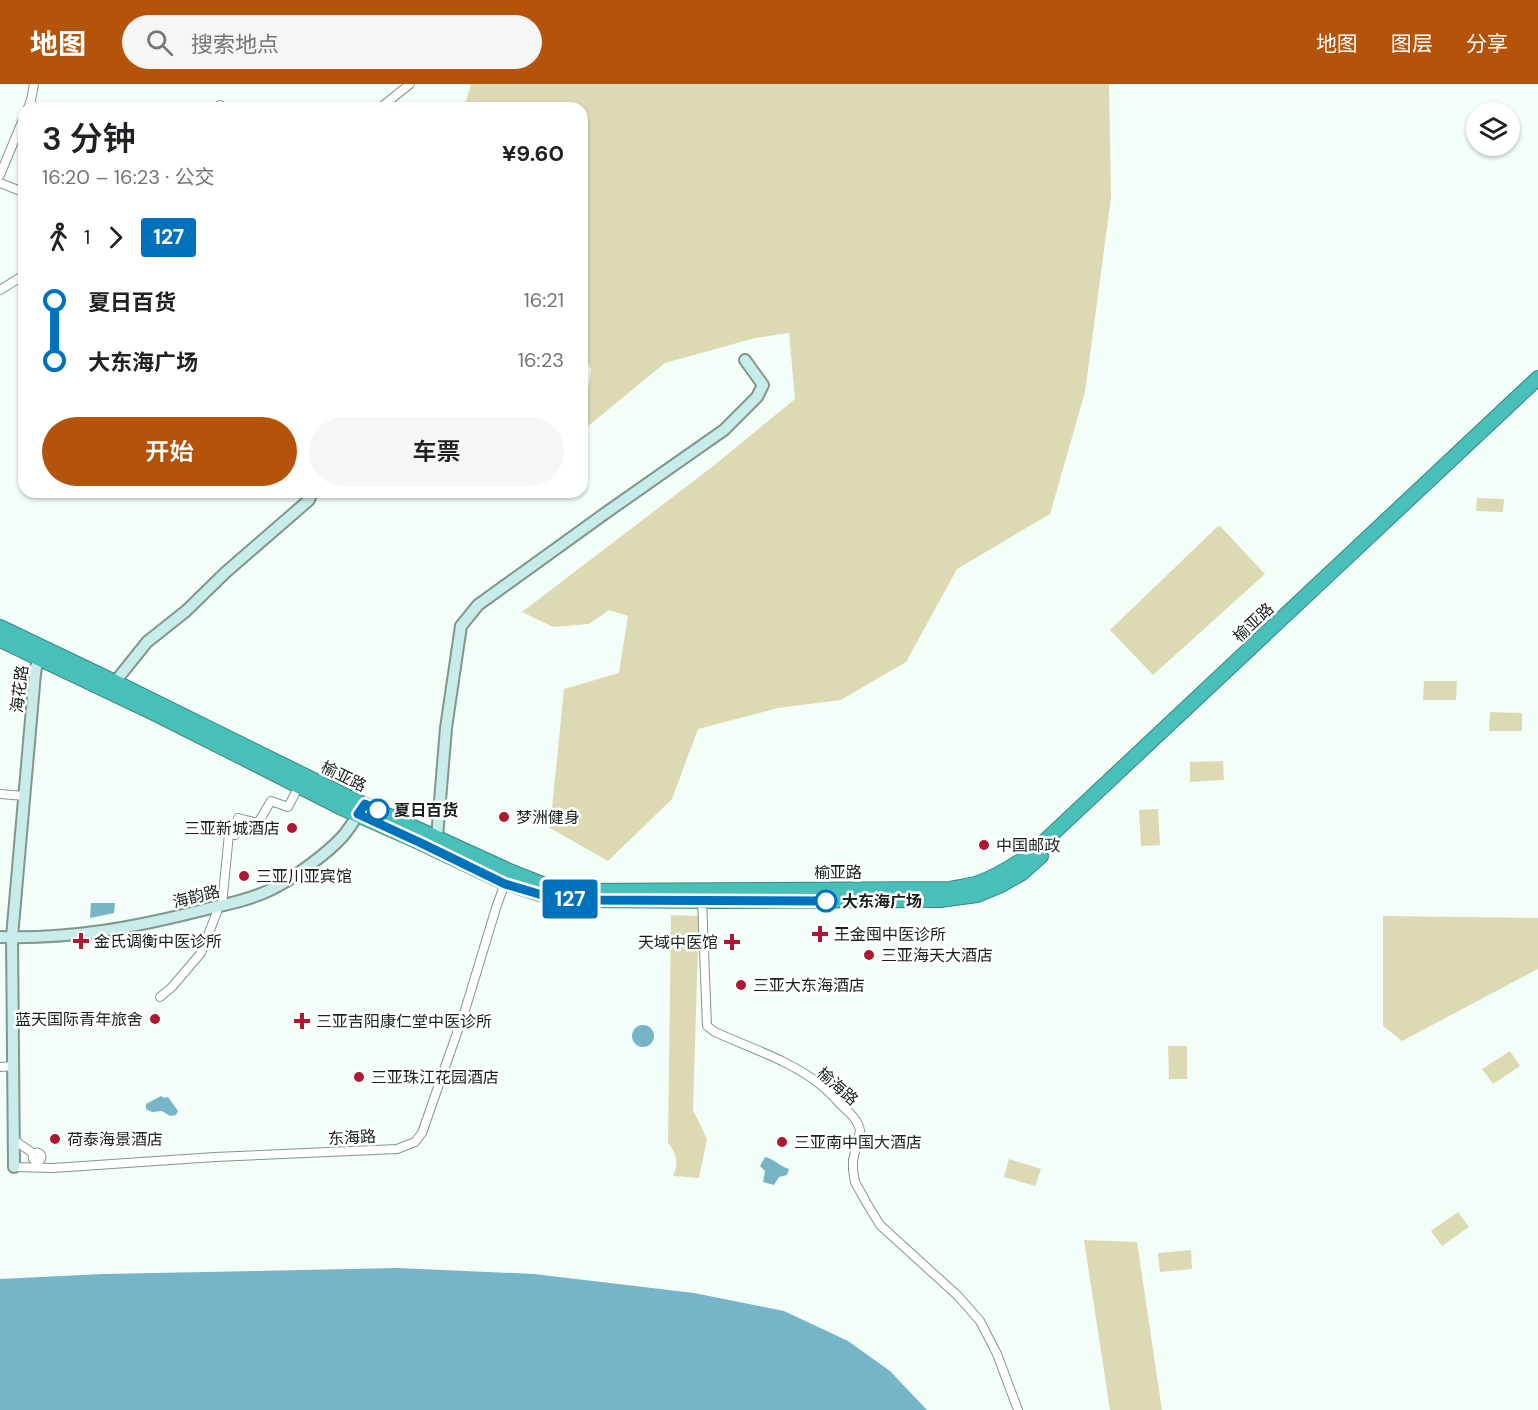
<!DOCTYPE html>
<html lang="zh">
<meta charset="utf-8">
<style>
:root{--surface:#fff;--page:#f6f6f6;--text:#202124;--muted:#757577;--accent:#b45309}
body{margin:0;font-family:"DM Sans","Noto Sans SC",sans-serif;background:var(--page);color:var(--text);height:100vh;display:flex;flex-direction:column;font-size:22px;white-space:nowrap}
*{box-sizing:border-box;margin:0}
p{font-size:20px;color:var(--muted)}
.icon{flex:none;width:33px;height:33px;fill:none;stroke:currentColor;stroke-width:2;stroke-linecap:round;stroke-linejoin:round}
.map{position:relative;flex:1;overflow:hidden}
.drawer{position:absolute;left:18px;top:18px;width:570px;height:396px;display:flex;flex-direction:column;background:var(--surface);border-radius:18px;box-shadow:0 2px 4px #0004}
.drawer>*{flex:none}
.badge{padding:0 12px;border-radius:4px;font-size:21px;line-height:39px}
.controls{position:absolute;left:1466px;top:18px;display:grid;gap:12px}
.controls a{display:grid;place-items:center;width:54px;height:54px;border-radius:50%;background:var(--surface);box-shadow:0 2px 4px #0004;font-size:30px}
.map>.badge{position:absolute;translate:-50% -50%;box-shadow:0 0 0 3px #fff}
.legs{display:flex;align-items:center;gap:9px;height:66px;padding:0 24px;font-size:20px}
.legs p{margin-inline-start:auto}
.headline{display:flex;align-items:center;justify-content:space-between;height:102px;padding:0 24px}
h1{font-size:33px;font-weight:600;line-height:45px}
.button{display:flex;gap:12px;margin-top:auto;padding:12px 24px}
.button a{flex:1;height:69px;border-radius:36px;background:var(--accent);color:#fff;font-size:24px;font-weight:600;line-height:69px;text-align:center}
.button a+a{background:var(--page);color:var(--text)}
ul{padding:0 24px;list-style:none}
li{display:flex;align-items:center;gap:21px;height:60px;font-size:22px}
li i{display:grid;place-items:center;width:9px;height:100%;margin:0 8px;background:currentColor}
li i::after{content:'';width:15px;height:15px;margin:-8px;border:4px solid;border-radius:50%;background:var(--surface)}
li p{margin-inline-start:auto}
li:first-child i{background:linear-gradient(#0000 50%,currentColor 0)}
li:last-child i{background:linear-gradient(currentColor 50%,#0000 0)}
header{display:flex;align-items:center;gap:36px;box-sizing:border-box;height:84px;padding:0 30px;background:var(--accent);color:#fff}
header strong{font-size:28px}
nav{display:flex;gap:33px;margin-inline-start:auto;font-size:21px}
.search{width:420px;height:54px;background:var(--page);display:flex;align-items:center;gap:15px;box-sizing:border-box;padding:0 21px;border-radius:33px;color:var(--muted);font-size:22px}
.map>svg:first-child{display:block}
</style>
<header>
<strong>地图</strong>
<div class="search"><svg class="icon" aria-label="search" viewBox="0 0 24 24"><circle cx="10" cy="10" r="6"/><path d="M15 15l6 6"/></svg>搜索地点</div>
<nav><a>地图</a><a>图层</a><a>分享</a></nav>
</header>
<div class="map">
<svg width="1538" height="1326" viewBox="0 0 1538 1326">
<rect width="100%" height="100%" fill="#f4fef9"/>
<g fill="#dcdab2">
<polygon points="471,0 1109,0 1111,114 1085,308 1050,430 957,485 906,578 841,616 778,624 698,645 672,715 608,777 550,744 564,605 619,589 628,532 609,526 589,540 553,543 522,528 712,383 795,315 789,249 755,254 665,279 582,347 591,285 582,266 582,24 464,24"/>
<polygon points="1477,414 1504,415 1503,428 1476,427"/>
<polygon points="1220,442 1265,490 1153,591 1110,546 1217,443"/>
<polygon points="1424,597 1457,597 1456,616 1423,616"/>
<polygon points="1490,628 1522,629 1522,647 1489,647"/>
<polygon points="1223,677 1224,696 1190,698 1190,678"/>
<polygon points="1158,725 1160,761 1141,762 1139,726"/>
<path d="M671 831 699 832 693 1026 707 1055 699 1094 673 1092C679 1079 677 1070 668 1059Z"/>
<polygon points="1383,832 1538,834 1538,885 1402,957 1383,942"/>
<polygon points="1168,962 1187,962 1187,995 1169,995"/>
<polygon points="1510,967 1520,982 1493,1000 1482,985"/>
<polygon points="1009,1075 1041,1085 1035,1102 1004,1093"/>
<polygon points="1458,1128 1469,1143 1442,1162 1431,1147"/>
<polygon points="1084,1156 1137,1158 1162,1326 1110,1326"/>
<polygon points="1191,1166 1192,1185 1160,1188 1158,1169"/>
</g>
<g fill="#76b5c8">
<polygon points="91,819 115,819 114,829 90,834"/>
<circle cx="643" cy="952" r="11"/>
<polygon points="161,1012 164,1014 168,1013 178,1027 176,1031 170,1032 162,1027 152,1028 146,1025 146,1020"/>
<path d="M765 1073C774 1075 780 1082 789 1085L787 1091 779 1093 774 1101 763 1098 765 1087 760 1082Z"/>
<polygon points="397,1184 534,1190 694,1209 784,1227 848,1257 890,1287 927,1326 0,1326 0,1195 103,1190"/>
</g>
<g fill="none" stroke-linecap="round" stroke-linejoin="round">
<g stroke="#80978a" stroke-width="10">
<g id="street">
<polyline points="28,24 31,16 34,0"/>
<polyline points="216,24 220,21"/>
<polyline points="380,24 410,0"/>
<polyline points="0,91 24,33"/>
<polyline points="0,99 23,108"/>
<polyline points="0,206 24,191"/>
<polyline points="0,710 25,712"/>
<path d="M702 816 707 942 715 948C750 964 792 977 822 1002 829 1008 836 1015 842 1022 850 1029 859 1037 860 1047L853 1076V1086L855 1098 866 1118 880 1141 958 1212 980 1237 997 1270 1018 1326"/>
<polyline points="222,821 229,750 235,751 238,734 258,739 271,717 288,723 299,702"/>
<polyline points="160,913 172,903 201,869 217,828 218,822"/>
<polyline points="0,983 13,982"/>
<polyline points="14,1056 34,1070"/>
<circle cx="37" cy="1073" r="4.5"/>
<polyline points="14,1083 53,1084 215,1073 397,1065 415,1058 422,1049 466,923 496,824 505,799"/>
</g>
</g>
<g stroke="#80978a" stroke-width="14">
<g id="secondary">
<polyline points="115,598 147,558 186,527 226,488 309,416 312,408"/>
<polyline points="437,753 446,644 461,542 478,521 607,428 724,346 757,313 763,301 745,276"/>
<path d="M0 853C70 855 132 844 199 827 222 821 248 817 270 806 290 797 328 769 343 752 350 744 355 734 362 726"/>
<path d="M14 1083 12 853 34 601C35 590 35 579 42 570"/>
</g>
</g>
<g stroke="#388882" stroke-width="16">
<g id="highway">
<path d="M0 543 115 598 350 714 512 788 545 801 580 807 950 805C959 803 969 802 978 799 998 792 1015 781 1032 769L1538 294"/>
<polyline points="0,556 158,631 344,725 421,759 505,799 549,813 585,816 718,817 940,816 977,811 1001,801 1022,789 1041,772"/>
</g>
</g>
<use href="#street" stroke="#fff" stroke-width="8"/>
<use href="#secondary" stroke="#c8ecea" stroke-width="10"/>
<use href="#highway" stroke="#49bfb9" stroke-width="14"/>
</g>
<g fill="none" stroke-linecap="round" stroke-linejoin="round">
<g stroke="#fff" stroke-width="14">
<polyline id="line-1" points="378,726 365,720 358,730 421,759 505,800 549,813 585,816 826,817"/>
</g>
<use href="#line-1" stroke="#0072bc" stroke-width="9"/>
</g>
<g fill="#fff" stroke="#0072bc" stroke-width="3">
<circle cx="378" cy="726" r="10"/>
<circle cx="826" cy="817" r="10"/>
</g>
<g fill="#ad1833" stroke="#fff" stroke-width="2">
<circle cx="504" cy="733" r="6"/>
<circle cx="292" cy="744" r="6"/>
<circle cx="984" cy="761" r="6"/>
<circle cx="244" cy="792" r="6"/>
<path d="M817 841h6v6h6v6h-6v6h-6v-6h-6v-6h6z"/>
<path d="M78 848h6v6h6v6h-6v6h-6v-6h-6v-6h6z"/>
<path d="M729 849h6v6h6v6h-6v6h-6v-6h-6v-6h6z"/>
<circle cx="869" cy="871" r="6"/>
<circle cx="741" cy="901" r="6"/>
<circle cx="155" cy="935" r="6"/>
<path d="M299 928h6v6h6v6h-6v6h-6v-6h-6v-6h6z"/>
<circle cx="359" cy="993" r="6"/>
<circle cx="55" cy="1055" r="6"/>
<circle cx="782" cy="1058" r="6"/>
</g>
<g text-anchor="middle" stroke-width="5" stroke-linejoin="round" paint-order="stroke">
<g font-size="16" fill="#17211c" stroke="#fff">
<text transform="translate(1253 538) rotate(-43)" y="6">榆亚路</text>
<text transform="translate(19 605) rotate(-83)" y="6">海花路</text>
<text transform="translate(344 692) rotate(26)" y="6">榆亚路</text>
<text x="838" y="794">榆亚路</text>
<text transform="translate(196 812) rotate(-14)" y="6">海韵路</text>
<text transform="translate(838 1002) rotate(41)" y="6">榆海路</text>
<text transform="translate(352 1053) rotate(-3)" y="6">东海路</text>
</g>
<g font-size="16" font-weight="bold" fill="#17211c" stroke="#fff" text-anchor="start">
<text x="394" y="732">夏日百货</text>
<text x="842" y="823">大东海广场</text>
</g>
<g font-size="16" fill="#17211c" stroke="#fff" text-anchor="start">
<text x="516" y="739">梦洲健身</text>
<text x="280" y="750" text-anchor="end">三亚新城酒店</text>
<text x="996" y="767">中国邮政</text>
<text x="256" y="798">三亚川亚宾馆</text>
<text x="834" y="856">王金囤中医诊所</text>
<text x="94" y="863">金氏调衡中医诊所</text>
<text x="718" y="864" text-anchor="end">天域中医馆</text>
<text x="881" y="877">三亚海天大酒店</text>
<text x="753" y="907">三亚大东海酒店</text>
<text x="143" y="941" text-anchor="end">蓝天国际青年旅舍</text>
<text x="316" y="943">三亚吉阳康仁堂中医诊所</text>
<text x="371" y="999">三亚珠江花园酒店</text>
<text x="67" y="1061">荷泰海景酒店</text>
<text x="794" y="1064">三亚南中国大酒店</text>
</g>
</g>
</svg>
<div class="controls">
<a><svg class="icon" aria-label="layers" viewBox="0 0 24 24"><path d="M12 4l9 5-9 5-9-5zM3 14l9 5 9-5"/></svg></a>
</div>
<b class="badge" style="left:570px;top:815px;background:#0072bc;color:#fff">127</b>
<section class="drawer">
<div class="headline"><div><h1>3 分钟</h1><p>16:20 – 16:23 · 公交</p></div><b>¥9.60</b></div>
<div class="legs"><svg class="icon" aria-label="walk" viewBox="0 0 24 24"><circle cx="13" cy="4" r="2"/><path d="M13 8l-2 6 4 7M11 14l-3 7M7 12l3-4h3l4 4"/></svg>1<svg class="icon" aria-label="forward" viewBox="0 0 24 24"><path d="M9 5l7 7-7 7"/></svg><b class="badge" style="background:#0072bc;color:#fff">127</b></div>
<ul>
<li><i style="color:#0072bc"></i><b>夏日百货</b><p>16:21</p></li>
<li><i style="color:#0072bc"></i><b>大东海广场</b><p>16:23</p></li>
</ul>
<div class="button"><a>开始</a><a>车票</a></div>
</section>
</div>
